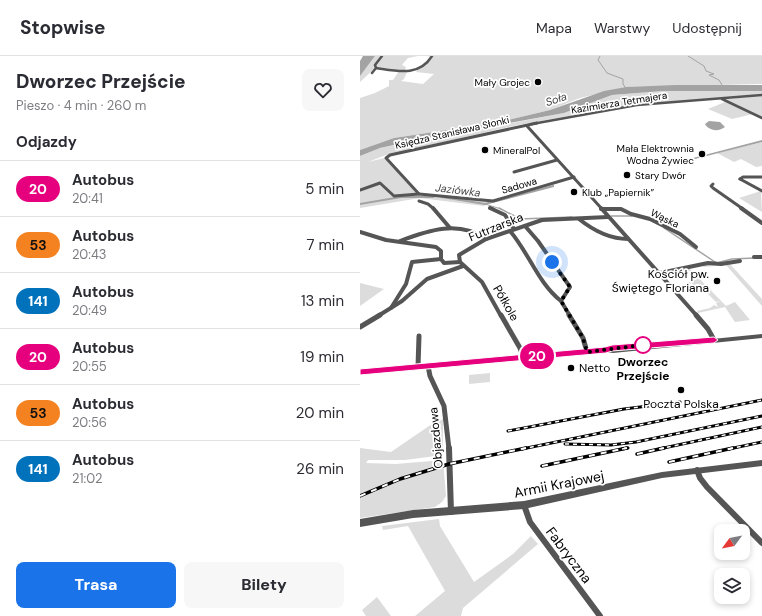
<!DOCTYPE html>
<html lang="pl">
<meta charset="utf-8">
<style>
:root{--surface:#fff;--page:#f7f7f7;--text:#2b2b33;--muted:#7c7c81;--line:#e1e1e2;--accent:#1a73e8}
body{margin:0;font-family:"DM Sans",sans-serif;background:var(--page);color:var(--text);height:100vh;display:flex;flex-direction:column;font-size:15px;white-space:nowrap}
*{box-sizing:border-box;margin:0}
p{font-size:13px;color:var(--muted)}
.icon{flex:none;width:22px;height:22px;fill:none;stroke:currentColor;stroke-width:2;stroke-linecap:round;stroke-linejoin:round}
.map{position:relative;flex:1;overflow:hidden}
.panel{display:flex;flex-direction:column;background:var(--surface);width:360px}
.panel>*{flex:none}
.badge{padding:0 8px;border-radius:13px;font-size:14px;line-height:26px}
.needle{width:26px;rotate:238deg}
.fabs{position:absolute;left:354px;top:468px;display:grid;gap:8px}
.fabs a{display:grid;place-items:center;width:36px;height:36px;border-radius:8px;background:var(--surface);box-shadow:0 2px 6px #0003;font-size:20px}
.you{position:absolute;width:20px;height:20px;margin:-10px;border:3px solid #fff;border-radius:50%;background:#1a73e8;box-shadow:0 0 0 6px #1a73e833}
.map>.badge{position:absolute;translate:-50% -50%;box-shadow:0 0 0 2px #fff}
h2{padding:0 16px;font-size:15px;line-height:36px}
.round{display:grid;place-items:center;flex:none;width:42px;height:42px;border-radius:8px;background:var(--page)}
.head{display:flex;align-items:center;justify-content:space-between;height:68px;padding:0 16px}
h1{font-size:19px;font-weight:800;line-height:30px}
.primary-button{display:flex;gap:8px;margin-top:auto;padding:8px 16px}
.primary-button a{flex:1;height:46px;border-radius:8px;background:var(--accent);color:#fff;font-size:16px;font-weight:800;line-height:46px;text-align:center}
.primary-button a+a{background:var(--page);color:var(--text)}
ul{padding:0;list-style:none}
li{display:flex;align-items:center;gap:12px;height:56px;padding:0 16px;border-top:1px solid var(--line)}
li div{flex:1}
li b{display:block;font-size:15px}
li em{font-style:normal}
li .badge{min-width:44px;font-weight:700;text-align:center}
header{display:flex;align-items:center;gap:24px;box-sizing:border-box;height:56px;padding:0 20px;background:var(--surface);border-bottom:1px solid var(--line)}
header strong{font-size:19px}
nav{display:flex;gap:22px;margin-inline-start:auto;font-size:14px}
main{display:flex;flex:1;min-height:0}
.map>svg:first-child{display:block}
</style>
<header>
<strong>Stopwise</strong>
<nav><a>Mapa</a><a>Warstwy</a><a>Udostępnij</a></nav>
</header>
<main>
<section class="panel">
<div class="head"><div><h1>Dworzec Przejście</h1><p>Pieszo · 4 min · 260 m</p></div><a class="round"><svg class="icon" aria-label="heart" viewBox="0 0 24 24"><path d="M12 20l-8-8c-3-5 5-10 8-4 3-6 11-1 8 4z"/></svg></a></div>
<h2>Odjazdy</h2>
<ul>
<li><span class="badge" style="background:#e6007e;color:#fff">20</span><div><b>Autobus</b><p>20:41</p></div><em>5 min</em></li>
<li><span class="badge" style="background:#f58220;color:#111">53</span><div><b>Autobus</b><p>20:43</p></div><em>7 min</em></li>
<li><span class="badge" style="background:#0072bc;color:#fff">141</span><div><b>Autobus</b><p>20:49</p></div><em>13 min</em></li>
<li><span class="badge" style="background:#e6007e;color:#fff">20</span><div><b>Autobus</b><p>20:55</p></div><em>19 min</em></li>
<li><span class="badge" style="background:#f58220;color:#111">53</span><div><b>Autobus</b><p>20:56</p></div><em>20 min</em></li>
<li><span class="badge" style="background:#0072bc;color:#fff">141</span><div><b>Autobus</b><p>21:02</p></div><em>26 min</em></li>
</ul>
<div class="primary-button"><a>Trasa</a><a>Bilety</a></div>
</section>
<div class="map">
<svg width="402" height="560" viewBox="0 0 402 560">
<rect width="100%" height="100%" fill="#fff"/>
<g fill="#dcdcdc">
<path d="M15 0H58L48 2 42 9 46 11 44 16H47L44 23 41 25 63 28 74 18 56 16C61 10 67 10 72 1L66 0H402V28L266 31 220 42 190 54 140 66 34 82 0 94V42L15 37 29 30V24H33L39 15 16 12 15 10 13 14 0 26V20Z"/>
<polygon points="303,35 402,35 402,39 276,48 158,69 26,99 8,106 24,102 59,138 136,144 124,150 60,142 0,152 0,100 20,92 204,57 252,39"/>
<polygon points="402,40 402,61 365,44 366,43"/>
<polygon points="365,46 393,58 372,63 348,53"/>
<polygon points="402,86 402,110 396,111 381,103 374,106 357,97"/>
<polygon points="401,135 402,156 379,142"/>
<polygon points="349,207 369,207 402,243 402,250 366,209 344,211 342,209 329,212 366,250 375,246 390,264 375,266 365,251 338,257 337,255 350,252 354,249 358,251 356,247 360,245 356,246 338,228 334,230 332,227 316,232 337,223 325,211"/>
<polygon points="0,227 24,233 0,250"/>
<polygon points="130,317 130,326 109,328 109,319"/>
<polygon points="83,363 83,399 45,404 8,404 6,407 36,408 83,404 86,440 82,446 75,451 0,462 0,442 8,438 7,435 0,438 0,392 31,396 69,370"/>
<polygon points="79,463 80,470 114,526 153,498 171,480 178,488 103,552 101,560 55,560 85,535 48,470 23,474 22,470"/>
<polygon points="17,541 31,560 6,560 2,554"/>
</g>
<g fill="#a3a3a3">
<polygon points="3,0 15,0 0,20 0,5"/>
<polygon points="316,29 402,29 402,35 303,35 252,39 204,57 57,84 20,92 0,100 0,94 34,82 140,66 190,54 244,35 266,31"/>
<path d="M349 65 360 66 365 71C359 76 349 75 345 68Z"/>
</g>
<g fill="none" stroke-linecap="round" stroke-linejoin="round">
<g stroke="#a3a3a3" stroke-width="1">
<polyline points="240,0 238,4 247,17 263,23 263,28 266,33"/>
<polyline points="328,0 344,10 346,15 354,18 349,19 359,24 362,29"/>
<polyline points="125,148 141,153"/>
</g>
<g stroke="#a3a3a3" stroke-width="1.5">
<polyline points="139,152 160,163 212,161"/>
<polyline points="251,160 272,160"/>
<polyline points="304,172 355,206"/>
<polyline points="360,206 372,203 394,202"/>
</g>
<g fill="#a3a3a3" fill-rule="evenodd">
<polygon points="402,84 402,86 335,103 333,102"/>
<polygon points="193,129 194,129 194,131 125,149 82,142 80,141 82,140 125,147"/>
<polygon points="41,140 73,140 75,141 73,142 41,142 0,149 0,147"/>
</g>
<g stroke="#555" stroke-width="2.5">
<path d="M16 12C37 15 59 21 72 0"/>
<polyline points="12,17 16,12 15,9 22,0"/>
<polyline points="362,43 402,62"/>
<polyline points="172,68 277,49 402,39"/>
</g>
<g stroke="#555" stroke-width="3">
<polyline points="167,70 242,153"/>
<polyline points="154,116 197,104"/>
<polyline points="380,123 402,135"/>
<polyline points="380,123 383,121 402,121"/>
<polyline points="353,128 351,130 353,132 383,153"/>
<polyline points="0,134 20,127 34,140 59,138 26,102 30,99 177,67"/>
<polyline points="59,138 133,145 214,121"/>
<polyline points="59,145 68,148 74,153"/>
<polyline points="130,152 133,153"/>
<polyline points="241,153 261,153"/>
</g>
<g stroke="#555" stroke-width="4">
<polyline points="73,152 90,172"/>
<polyline points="130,152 145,159 154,173"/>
<polyline points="241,152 337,260"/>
<polyline points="381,152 402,167"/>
<polyline points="241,153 261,153 271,158 290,163 320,178 336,191"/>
<path d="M219 163C234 175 249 183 268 183"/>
<polyline points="165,170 178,185 210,231 201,245 210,260"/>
<path d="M150 175C169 197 178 227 201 245"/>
<polyline points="0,176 26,184 76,191 81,195 81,203 84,207 100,206"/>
<path d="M40 185C69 174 99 164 126 183"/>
<polyline points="394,201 402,201"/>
<polyline points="300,217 348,207 361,208 380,205"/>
<polyline points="31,252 46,228 52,206 81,203"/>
<polyline points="18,260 42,245 67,223 103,210"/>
<polyline points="141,260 122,226 100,206 99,199 126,183 182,164 248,161"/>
</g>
<g stroke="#555" stroke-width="5">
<polyline points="141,259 160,292 163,301"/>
<polyline points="209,259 223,282 227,296"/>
<polyline points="336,259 348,273 354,284"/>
<polyline points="0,271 20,259"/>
<polyline points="68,310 70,320 84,350 89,393"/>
<polyline points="58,311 59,280"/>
</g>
<g stroke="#555" stroke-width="6">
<polyline points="89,392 91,456"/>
<polyline points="337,414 340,422 347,431 402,487"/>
<polyline points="164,449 170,466 240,560"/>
</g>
<g fill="#555" fill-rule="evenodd">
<polygon points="402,278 402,282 253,297 246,296 0,318 0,314 246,292 253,293"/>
<polygon points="402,404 402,410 302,422 164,453 53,462 0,471 0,463 53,454 164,445 302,416"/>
</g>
<g stroke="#000" stroke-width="3">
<g id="rail-far1">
<polyline points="148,375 264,353 320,346"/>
<polyline points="205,388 251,389 276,386 402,360"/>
<polyline points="162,393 402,344"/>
<polyline points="262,393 268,392"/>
<polyline points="299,393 402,371"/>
<polyline points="369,393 402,386"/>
</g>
</g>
<g stroke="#000" stroke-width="3.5">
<g id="rail">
<polyline points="277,398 304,392"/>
<polyline points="309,406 373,392"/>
<polyline points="182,410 267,392"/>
<polyline points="0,440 40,423 89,408 166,392"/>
</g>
</g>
<use href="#rail-far1" stroke="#fff" stroke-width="1.5" stroke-dasharray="4" stroke-linecap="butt"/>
<use href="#rail" stroke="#fff" stroke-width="2" stroke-dasharray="6" stroke-linecap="butt"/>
</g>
<polygon fill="#e6007e" stroke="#fff" points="354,281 358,284 354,287 252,295 246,297 0,319 0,313 245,291 252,289"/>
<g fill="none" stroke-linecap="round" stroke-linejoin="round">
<polyline stroke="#000" stroke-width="4" stroke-dasharray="0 7.2" points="192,206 210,231 201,245 223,282 227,296 283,289"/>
</g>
<g fill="#000" stroke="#fff" stroke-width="1.5">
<circle cx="178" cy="26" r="4"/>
<circle cx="125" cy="94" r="4"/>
<circle cx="342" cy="98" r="4"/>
<circle cx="267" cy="119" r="4"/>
<circle cx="214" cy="136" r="4"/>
<circle cx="357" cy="225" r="4"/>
<circle cx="211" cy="312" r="4"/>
<circle cx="321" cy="334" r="4"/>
</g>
<circle fill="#fff" stroke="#e6007e" stroke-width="2" cx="283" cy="289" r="8"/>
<g text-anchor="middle" stroke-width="3.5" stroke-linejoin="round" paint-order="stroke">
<g font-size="10" fill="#000" stroke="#fff" text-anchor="start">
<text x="170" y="30" text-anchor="end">Mały Grojec</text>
<text x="334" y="96" text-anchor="end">Mała Elektrownia<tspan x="334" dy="12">Wodna Żywiec</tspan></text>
<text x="133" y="98">MineralPol</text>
<text x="275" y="123">Stary Dwór</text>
<text x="222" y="140">Klub „Papiernik”</text>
</g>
<g font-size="10" fill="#000" stroke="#fff">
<text transform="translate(259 46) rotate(-9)" y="4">Kazimierza Tetmajera</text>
<text transform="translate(92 76) rotate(-13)" y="4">Księdza Stanisława Słonki</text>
<text transform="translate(159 129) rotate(-16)" y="4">Sadowa</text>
<text transform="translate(305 162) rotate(26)" y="4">Wąska</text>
</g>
<g font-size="11" font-style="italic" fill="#444" stroke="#fff">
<text transform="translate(196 43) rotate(-18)" y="4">Soła</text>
<text transform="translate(98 134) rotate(7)" y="4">Jaziówka</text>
</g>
<g font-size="12" fill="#000" stroke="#fff">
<text transform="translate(136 171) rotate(-22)" y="4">Futrzarska</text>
<text transform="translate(146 247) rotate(60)" y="4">Półkole</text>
<text transform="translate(76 382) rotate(-95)" y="4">Objazdowa</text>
</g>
<g font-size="12" fill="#000" stroke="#fff" text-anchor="end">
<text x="349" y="222">Kościół pw.<tspan x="349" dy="14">Świętego Floriana</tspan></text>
<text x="219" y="316" text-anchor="start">Netto</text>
<text x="321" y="352" text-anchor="middle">Poczta Polska</text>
</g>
<g font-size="12" font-weight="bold" fill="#000" stroke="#fff">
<text x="283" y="310">Dworzec<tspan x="283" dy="14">Przejście</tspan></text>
</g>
<g font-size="14" fill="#000" stroke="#fff">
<text transform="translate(199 428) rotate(-11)" y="5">Armii Krajowej</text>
<text transform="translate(209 499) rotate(53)" y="5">Fabryczna</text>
</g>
</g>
</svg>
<div class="fabs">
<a><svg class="needle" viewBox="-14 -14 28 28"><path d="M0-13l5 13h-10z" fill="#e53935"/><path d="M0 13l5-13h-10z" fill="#7c7c81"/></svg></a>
<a><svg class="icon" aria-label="layers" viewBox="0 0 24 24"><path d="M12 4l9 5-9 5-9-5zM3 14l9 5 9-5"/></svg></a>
</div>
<div class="you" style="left:192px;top:206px"></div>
<b class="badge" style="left:177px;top:300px;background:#e6007e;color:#fff">20</b>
</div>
</main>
